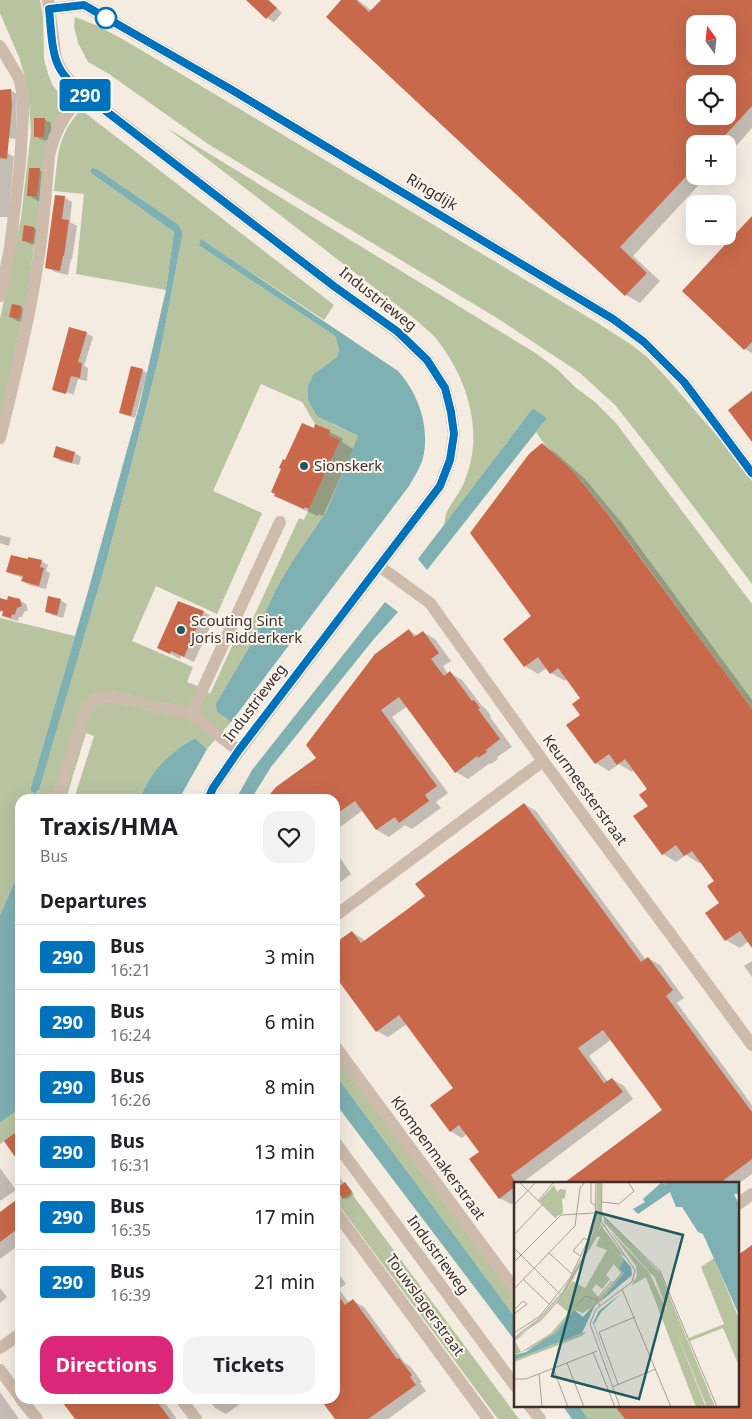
<!DOCTYPE html>
<meta charset="utf-8">
<style>
:root{--surface:#fff;--page:#f2f2f2;--text:#202124;--muted:#757577;--line:#e0e0e0;--accent:#db2777}
body{margin:0;font-family:"Noto Sans",sans-serif;background:var(--page);color:var(--text);height:100vh;display:flex;flex-direction:column;font-size:19px;white-space:nowrap}
*{box-sizing:border-box;margin:0}
p{font-size:16px;color:var(--muted)}
.icon{flex:none;width:28px;height:28px;fill:none;stroke:currentColor;stroke-width:2;stroke-linecap:round;stroke-linejoin:round}
.map{position:relative;flex:1;overflow:hidden}
.panel{position:absolute;left:15px;top:794px;width:325px;height:610px;display:flex;flex-direction:column;background:var(--surface);border-radius:15px;box-shadow:0 5px 20px #0002}
.panel>*{flex:none}
.badge{padding:0 10px;border-radius:4px;font-size:18px;line-height:32px}
.needle{width:32px;rotate:345deg}
.fabs{position:absolute;left:686px;top:15px;display:grid;gap:10px}
.fabs a{display:grid;place-items:center;width:50px;height:50px;border-radius:10px;background:var(--surface);box-shadow:0 5px 20px #0002;font-size:25px}
.map>.badge{position:absolute;translate:-50% -50%;box-shadow:0 0 0 2px #fff}
h2{padding:0 25px;font-size:19px;line-height:45px}
.round{display:grid;place-items:center;flex:none;width:52px;height:52px;border-radius:15px;background:var(--page)}
.overview{display:flex;align-items:center;justify-content:space-between;height:85px;padding:0 25px}
h1{font-size:24px;font-weight:700;line-height:38px}
.action{display:flex;gap:10px;margin-top:auto;padding:10px 25px}
.action a{flex:1;height:58px;border-radius:15px;background:var(--accent);color:#fff;font-size:20px;font-weight:700;line-height:58px;text-align:center}
.action a+a{background:var(--page);color:var(--text)}
ul{padding:0;list-style:none}
li{display:flex;align-items:center;gap:15px;height:65px;padding:0 25px;border-top:1px solid var(--line)}
li div{flex:1}
li b{display:block;font-size:19px}
li em{font-style:normal}
li .badge{min-width:55px;font-weight:700;text-align:center}
.map>svg:first-child{display:block}
</style>
<div class="map">
<svg width="752" height="1419" viewBox="0 0 752 1419">
<rect width="100%" height="100%" fill="#f4ebe1"/>
<g fill="#b8c4a0" fill-rule="evenodd">
<polygon points="0,0 40,0 43,16 44,59 48,74 53,86 69,104 41,193 28,291 0,419 0,319 21,218 31,132 29,102 24,74 19,57 0,13"/>
<polygon points="75,17 98,26 126,41 596,322 632,345 647,357 666,377 723,443 752,481 752,584 649,448 615,405 580,373 497,318 208,144 109,74 88,62 78,43 74,26"/>
<path d="M84 112 334 305 324 320 202 240 199 244 335 336 339 349 337 357 332 424 358 436 326 512 293 560 276 589 250 646 217 712 231 722 207 749 195 738C173 749 147 774 140 799H74L94 736 86 733 66 799H20V870L0 915V618L75 636 31 787 38 792 107 559 160 353 182 237 181 229 179 225 97 169 92 168 90 171 91 173 174 232 166 290 76 274 84 194 54 191C58 159 56 139 78 113ZM261 384 302 402 315 424 330 430 329 435 340 440 304 520 299 518 245 636 238 633 210 694 200 687 187 682 193 667 132 641 156 586 217 614 262 513 213 491Z"/>
<path d="M167 128 537 354 558 370 575 387 595 402 616 423 752 604V709L610 516 571 469 545 445 536 432 547 418 533 408 444 525C445 521 445 517 446 514 451 502 461 492 465 480 485 431 467 377 435 337 429 331 421 325 415 319Z"/>
<polygon points="335,1054 516,1297 516,1319 335,1074"/>
<polygon points="20,1108 20,1130 0,1144 0,1123"/>
<polygon points="335,1171 519,1419 498,1419 335,1200"/>
<polygon points="578,1405 615,1405 625,1419 588,1419"/>
</g>
<g fill="#7fb0b2">
<polygon points="92,168 97,169 179,225 182,232 182,237 160,353 107,559 39,790 35,793 31,791 31,787 87,595 140,403 166,290 174,232 91,173 90,171"/>
<path d="M201 239 398 371C419 394 430 428 423 458 420 468 414 477 409 486L231 722 217 712 216 704 250 646 276 589 293 560 326 512 358 436 317 416 308 400V386L314 374 337 357 339 349 335 336 199 245Z"/>
<polygon points="533,408 547,418 427,570 418,559"/>
<polygon points="385,602 398,612 373,640 271,767 251,799 236,799 252,770"/>
<path d="M195 738 207 749 179 799H140C148 773 172 750 195 738Z"/>
<polygon points="20,870 20,1108 0,1123 0,915"/>
<polygon points="335,1074 514,1316 516,1319 516,1342 335,1103"/>
<polygon points="562,1405 578,1405 588,1419 572,1419"/>
</g>
<g fill="#0003" fill-rule="evenodd">
<polygon points="248,0 269,0 282,13 274,22 267,18"/>
<path d="M343 0H358L372 11 382 0H752V128L728 155V144H695V176H707L633 256 660 281 640 303 626 295 328 16ZM695 24H728V56H695ZM695 84H728V116H695Z"/>
<polygon points="10,90 17,94 16,139 0,137 0,91"/>
<polygon points="44,119 51,123 51,141 42,140 35,136"/>
<polygon points="0,153 7,153 14,157 8,217 0,217"/>
<polygon points="39,170 49,176 47,202 38,201 28,195"/>
<polygon points="64,197 72,202 70,222 77,226 72,260 71,259 68,275 55,272 47,267"/>
<polygon points="752,218 752,353 745,349"/>
<polygon points="25,227 34,228 41,232 39,245 30,244 23,240"/>
<polygon points="21,308 28,311 26,322 17,321 11,317"/>
<polygon points="86,333 93,337 84,366 88,368 87,381 78,379 73,397 73,394 59,390 59,392 53,389"/>
<polygon points="142,370 147,373 135,418 125,415 120,412"/>
<polygon points="316,425 343,439 342,442 353,449 323,516 319,514 318,516 289,503 276,495 286,462 314,429"/>
<polygon points="543,445 556,453 585,479 621,522 752,700 752,946 749,941 740,948 726,940 707,914 721,903 716,881 701,861 699,863 686,855 676,862 663,854 649,806 649,789 634,770 632,772 619,764 609,771 596,763 582,715 582,698 567,679 565,681 551,673 547,668 538,674 525,666 533,617"/>
<polygon points="75,453 81,457 79,465 61,461 55,457"/>
<polygon points="0,535 11,538 9,546 0,543"/>
<polygon points="41,561 48,565 46,571 50,573 46,589 29,585 23,581 24,578 14,575 8,572"/>
<polygon points="19,600 26,604 28,610 24,612 22,617 19,617 18,621 10,619 3,615 4,612 0,610 0,604"/>
<polygon points="60,600 67,604 63,618 52,615 46,611"/>
<polygon points="179,602 204,612 214,618 194,662 181,656 180,659 169,653"/>
<polygon points="409,631 418,636 423,632 435,639 451,661 443,666 448,674 450,673 462,680 482,706 486,709 491,716 490,717 512,747 497,757 498,759 491,764 490,763 468,779 456,772 408,706 392,717 448,793 436,802 441,808 412,829 405,825 389,837 377,830 363,810 335,831 335,799 317,758"/>
<polygon points="524,804 536,811 646,960 648,958 660,965 684,998 677,1003 752,1105 752,1174 738,1184 738,1183 566,1183 664,1111 612,1039 589,1056 608,1082 612,1079 624,1086 633,1099 522,1183 516,1183 516,1201 511,1204 499,1198 481,1152 467,1134 462,1138 450,1131 454,1088 407,1024 388,1037 377,1031 335,974 335,944 352,932 363,939 365,942 426,897"/>
<polygon points="335,854 338,855 351,874 335,886"/>
<polygon points="752,961 752,977 744,966"/>
<polygon points="0,1168 16,1190 0,1201"/>
<polygon points="345,1184 348,1186 354,1194 347,1199 344,1198"/>
<polygon points="20,1199 20,1244 0,1259 0,1213"/>
<polygon points="335,1269 346,1284 339,1289 349,1303 353,1301 364,1307 405,1363 410,1366 422,1382 420,1383 426,1391 388,1419 337,1419 322,1399 335,1399"/>
<polygon points="0,1288 7,1297 0,1303"/>
<polygon points="0,1392 19,1419 0,1419"/>
<polygon points="61,1399 162,1399 177,1419 76,1419"/>
<polygon points="208,1399 247,1399 226,1414 215,1408"/>
</g>
<g fill="#c8694b" fill-rule="evenodd">
<polygon points="246,0 268,0 277,8 266,19"/>
<path d="M341 0H356L369 12 381 0H752V106L717 144H695V167L620 247 647 273 625 296 326 17ZM695 24H728V56H695ZM695 84H728V116H695Z"/>
<polygon points="11,89 12,107 7,159 0,158 0,90"/>
<polygon points="34,118 45,118 44,137 34,137"/>
<polygon points="29,168 40,168 37,196 27,196"/>
<polygon points="55,195 65,196 62,219 69,220 64,256 63,256 60,271 45,268"/>
<polygon points="752,216 752,342 744,350 682,291"/>
<polygon points="24,225 34,227 33,242 22,241"/>
<polygon points="12,304 22,306 19,319 9,317"/>
<polygon points="69,327 87,332 78,362 82,363 80,378 71,376 66,394 52,390"/>
<polygon points="131,366 143,369 131,416 119,413"/>
<polygon points="752,391 752,442 728,410"/>
<polygon points="302,423 314,428 315,424 330,430 329,435 340,440 309,509 305,507 304,509 293,504 274,496 275,494 271,492 281,469 279,468 283,459 285,460"/>
<polygon points="542,443 571,469 607,513 752,709 752,948 740,931 725,941 705,913 719,903 707,886 714,881 692,851 684,856 676,845 662,855 633,816 648,806 639,795 647,789 625,759 617,765 609,754 595,764 566,725 580,715 572,704 580,698 558,668 550,674 538,657 524,667 503,639 531,616 470,533 529,454"/>
<polygon points="56,446 75,452 72,463 53,457"/>
<polygon points="11,555 28,559 28,557 42,560 40,567 44,568 39,586 21,581 23,576 6,572"/>
<polygon points="8,596 20,599 22,606 17,608 15,615 12,614 11,618 2,616 3,611 0,611 0,598 7,600"/>
<polygon points="48,596 61,599 57,615 45,612"/>
<polygon points="178,601 204,611 184,657 171,651 170,654 157,648"/>
<polygon points="409,629 414,637 423,631 439,653 431,659 444,676 450,671 472,701 474,700 480,708 478,709 500,739 486,750 487,752 478,758 477,756 455,773 399,697 381,710 437,786 425,795 429,801 399,823 395,817 376,830 355,801 335,815 335,799 266,799 276,787 316,758 306,745 375,654"/>
<polygon points="524,803 641,962 648,957 673,990 666,996 752,1112 752,1159 720,1183 564,1183 662,1110 603,1030 578,1048 604,1083 612,1078 623,1092 511,1175 516,1183 516,1186 499,1199 469,1159 479,1152 459,1125 450,1132 430,1105 453,1088 399,1015 376,1032 335,976 335,943 352,931 361,943 405,911 425,896 415,884"/>
<polygon points="20,1129 20,1164 4,1141"/>
<polygon points="345,1182 352,1192 343,1199 336,1189"/>
<polygon points="20,1197 20,1227 0,1242 0,1212"/>
<polygon points="752,1245 752,1419 625,1419 614,1405 738,1405 738,1255"/>
<polygon points="335,1291 345,1305 353,1299 397,1359 399,1358 412,1375 410,1377 416,1385 368,1419 335,1419 320,1399 335,1399"/>
<polygon points="60,1399 155,1399 170,1419 75,1419"/>
</g>
<g fill="none" stroke-linecap="round" stroke-linejoin="round">
<g stroke="#cdbbac" stroke-width="12">
<path d="M48 0 56 59C61 74 72 82 83 93L335 287 397 332 427 360 445 388 451 412 454 434 450 460 440 486 239 751 213 788 208 799"/>
<polyline points="49,9 84,5 232,90 613,319 644,342 684,382 752,473"/>
<polyline points="0,46 19,78 23,95 23,114 20,163 10,248 0,296"/>
<path d="M0 438C15 377 30 317 39 255 44 222 46 189 49 156 55 128 66 114 83 93"/>
<polyline points="379,566 430,603 543,761 752,1045"/>
<polyline points="239,751 191,714 280,522"/>
<path d="M57 799 84 713C89 701 100 695 114 697L191 714"/>
<polyline points="335,916 543,761"/>
<polyline points="335,1046 516,1291"/>
<polyline points="335,1142 516,1387"/>
<polyline points="738,1204 752,1194"/>
<polyline points="335,1211 488,1419"/>
<polyline points="0,1348 20,1334"/>
<polyline points="0,1370 20,1397"/>
<polyline points="21,1399 37,1419"/>
<polyline points="181,1399 196,1419"/>
<polyline points="529,1405 540,1419"/>
</g>
</g>
<g fill="none" stroke-linecap="round" stroke-linejoin="round">
<g stroke="#fff" stroke-width="11">
<path id="line" d="M208 799 213 788 239 750 440 486 450 460 454 434 451 412 445 388 427 360 398 332 335 287 98 105C85 94 67 83 59 67 51 52 51 26 49 9L84 5 232 90 613 319 644 342 684 382 752 473"/>
</g>
<use href="#line" stroke="#0072bc" stroke-width="8"/>
</g>
<circle fill="#fff" stroke="#0072bc" stroke-width="2.5" cx="106" cy="18" r="10"/>
<g fill="#1f5a5e" stroke="#fbf5ee" stroke-width="2">
<circle cx="304" cy="466" r="5"/>
<circle cx="181" cy="630" r="5"/>
</g>
<g text-anchor="middle" stroke-width="4" stroke-linejoin="round" paint-order="stroke">
<g font-size="15" fill="#3b302b" stroke="#fbf5ee">
<text transform="translate(432 192) rotate(31)" y="5">Ringdijk</text>
<text transform="translate(378 299) rotate(38)" y="5">Industrieweg</text>
<text transform="translate(255 703) rotate(-53)" y="5">Industrieweg</text>
<text transform="translate(585 790) rotate(54)" y="5">Keurmeesterstraat</text>
<text transform="translate(438 1158) rotate(54)" y="5">Klompenmakerstraat</text>
<text transform="translate(438 1255) rotate(54)" y="5">Industrieweg</text>
<text transform="translate(425 1305) rotate(54)" y="5">Touwslagerstraat</text>
</g>
<g font-size="15" fill="#3b302b" stroke="#fbf5ee" text-anchor="start">
<text x="314" y="471">Sionskerk</text>
<text x="191" y="626">Scouting Sint<tspan x="191" dy="17">Joris Ridderkerk</tspan></text>
</g>
</g>
<g transform="translate(514 1182)">
<rect width="225" height="225" fill="#f4ebe1"/>
<path d="M83 0H87V44L55 105 26 138 0 155 26 135 48 110 71 70 82 43ZM40 3 43 10 46 7 52 8 51 16 48 17 49 31 42 35 25 19ZM90 34 146 91 201 225H193L158 140 192 225H182L132 95 117 104 123 94 122 84 97 50 135 90 154 131 141 96 90 40ZM88 45 111 75 102 70 110 79V91L86 120 69 131 60 128 41 151 23 164 0 173V156L12 150 1 159 7 170 37 151 51 135 54 130 43 121 59 99 71 106 62 122 93 68 82 64 86 55 82 54ZM100 82 107 91 85 116 78 108 82 102 88 107 96 97 92 93ZM200 76 225 137V184L209 146 176 159 175 156 210 142 187 85ZM73 149 68 154 0 180V178Z" fill="#b8c4a0" fill-rule="evenodd"/>
<path d="M148 0 151 3 150 0H225V12H220L225 22V133L189 52 184 50 168 25H162L156 10 124 32 119 27 131 20 129 17ZM98 64 117 85 118 93 86 120 110 91 105 86 110 79ZM108 111 87 130 80 142 100 201 79 141 85 129ZM82 121 68 151 0 178V173L12 170 41 151 60 128 69 135Z" fill="#7fb0b2"/>
<path fill="none" stroke="#7fb0b2" stroke-width="2.5" d="M166 0 191 23 225 70"/>
<path fill="none" stroke="#aaa098" stroke-width="1" d="M5 0 42 36M77 0V21L81 23M88 0 87 39 121 88 118 100 82 127 76 142 106 225M24 19 40 0M88 20 105 22 120 9 114 0M0 23 22 0M87 32 146 89 203 225M0 53 28 23M0 66 46 112M35 71 58 92M67 74 59 69 70 56 75 59M0 80 47 33 80 31M9 97 36 123M0 107 61 44 66 6 71 0M108 107 157 225M62 124 72 114 82 118M86 124 82 118 98 99M0 128 9 119 13 122 0 132M0 151 26 134 56 96 81 44 82 0M0 156 27 138 45 118 89 43M79 170 101 225M53 181 70 225M39 186 54 225M25 192 28 225M0 197H12L83 169M104 202 85 150 121 135M98 205 142 187"/>
<path fill="#1f5a5e" fill-opacity="0.15" stroke="#1f5a5e" stroke-width="2.5" d="M82 30 169 53 125 217 38 194Z"/>
<rect width="225" height="225" fill="none" stroke="#3b302b" stroke-width="2.5"/>
</g>
</svg>
<div class="fabs">
<a><svg class="needle" viewBox="-14 -14 28 28"><path d="M0-13l5 13h-10z" fill="#e53935"/><path d="M0 13l5-13h-10z" fill="#757577"/></svg></a>
<a><svg class="icon" aria-label="locate" viewBox="0 0 24 24"><circle cx="12" cy="12" r="6"/><path d="M12 2v4M12 18v4M2 12h4M18 12h4"/></svg></a>
<a>+</a>
<a>−</a>
</div>
<b class="badge" style="left:85px;top:95px;background:#0072bc;color:#fff">290</b>
<section class="panel">
<div class="overview"><div><h1>Traxis/HMA</h1><p>Bus</p></div><a class="round"><svg class="icon" aria-label="heart" viewBox="0 0 24 24"><path d="M12 20l-8-8c-3-5 5-10 8-4 3-6 11-1 8 4z"/></svg></a></div>
<h2>Departures</h2>
<ul>
<li><span class="badge" style="background:#0072bc;color:#fff">290</span><div><b>Bus</b><p>16:21</p></div><em>3 min</em></li>
<li><span class="badge" style="background:#0072bc;color:#fff">290</span><div><b>Bus</b><p>16:24</p></div><em>6 min</em></li>
<li><span class="badge" style="background:#0072bc;color:#fff">290</span><div><b>Bus</b><p>16:26</p></div><em>8 min</em></li>
<li><span class="badge" style="background:#0072bc;color:#fff">290</span><div><b>Bus</b><p>16:31</p></div><em>13 min</em></li>
<li><span class="badge" style="background:#0072bc;color:#fff">290</span><div><b>Bus</b><p>16:35</p></div><em>17 min</em></li>
<li><span class="badge" style="background:#0072bc;color:#fff">290</span><div><b>Bus</b><p>16:39</p></div><em>21 min</em></li>
</ul>
<div class="action"><a>Directions</a><a>Tickets</a></div>
</section>
</div>
